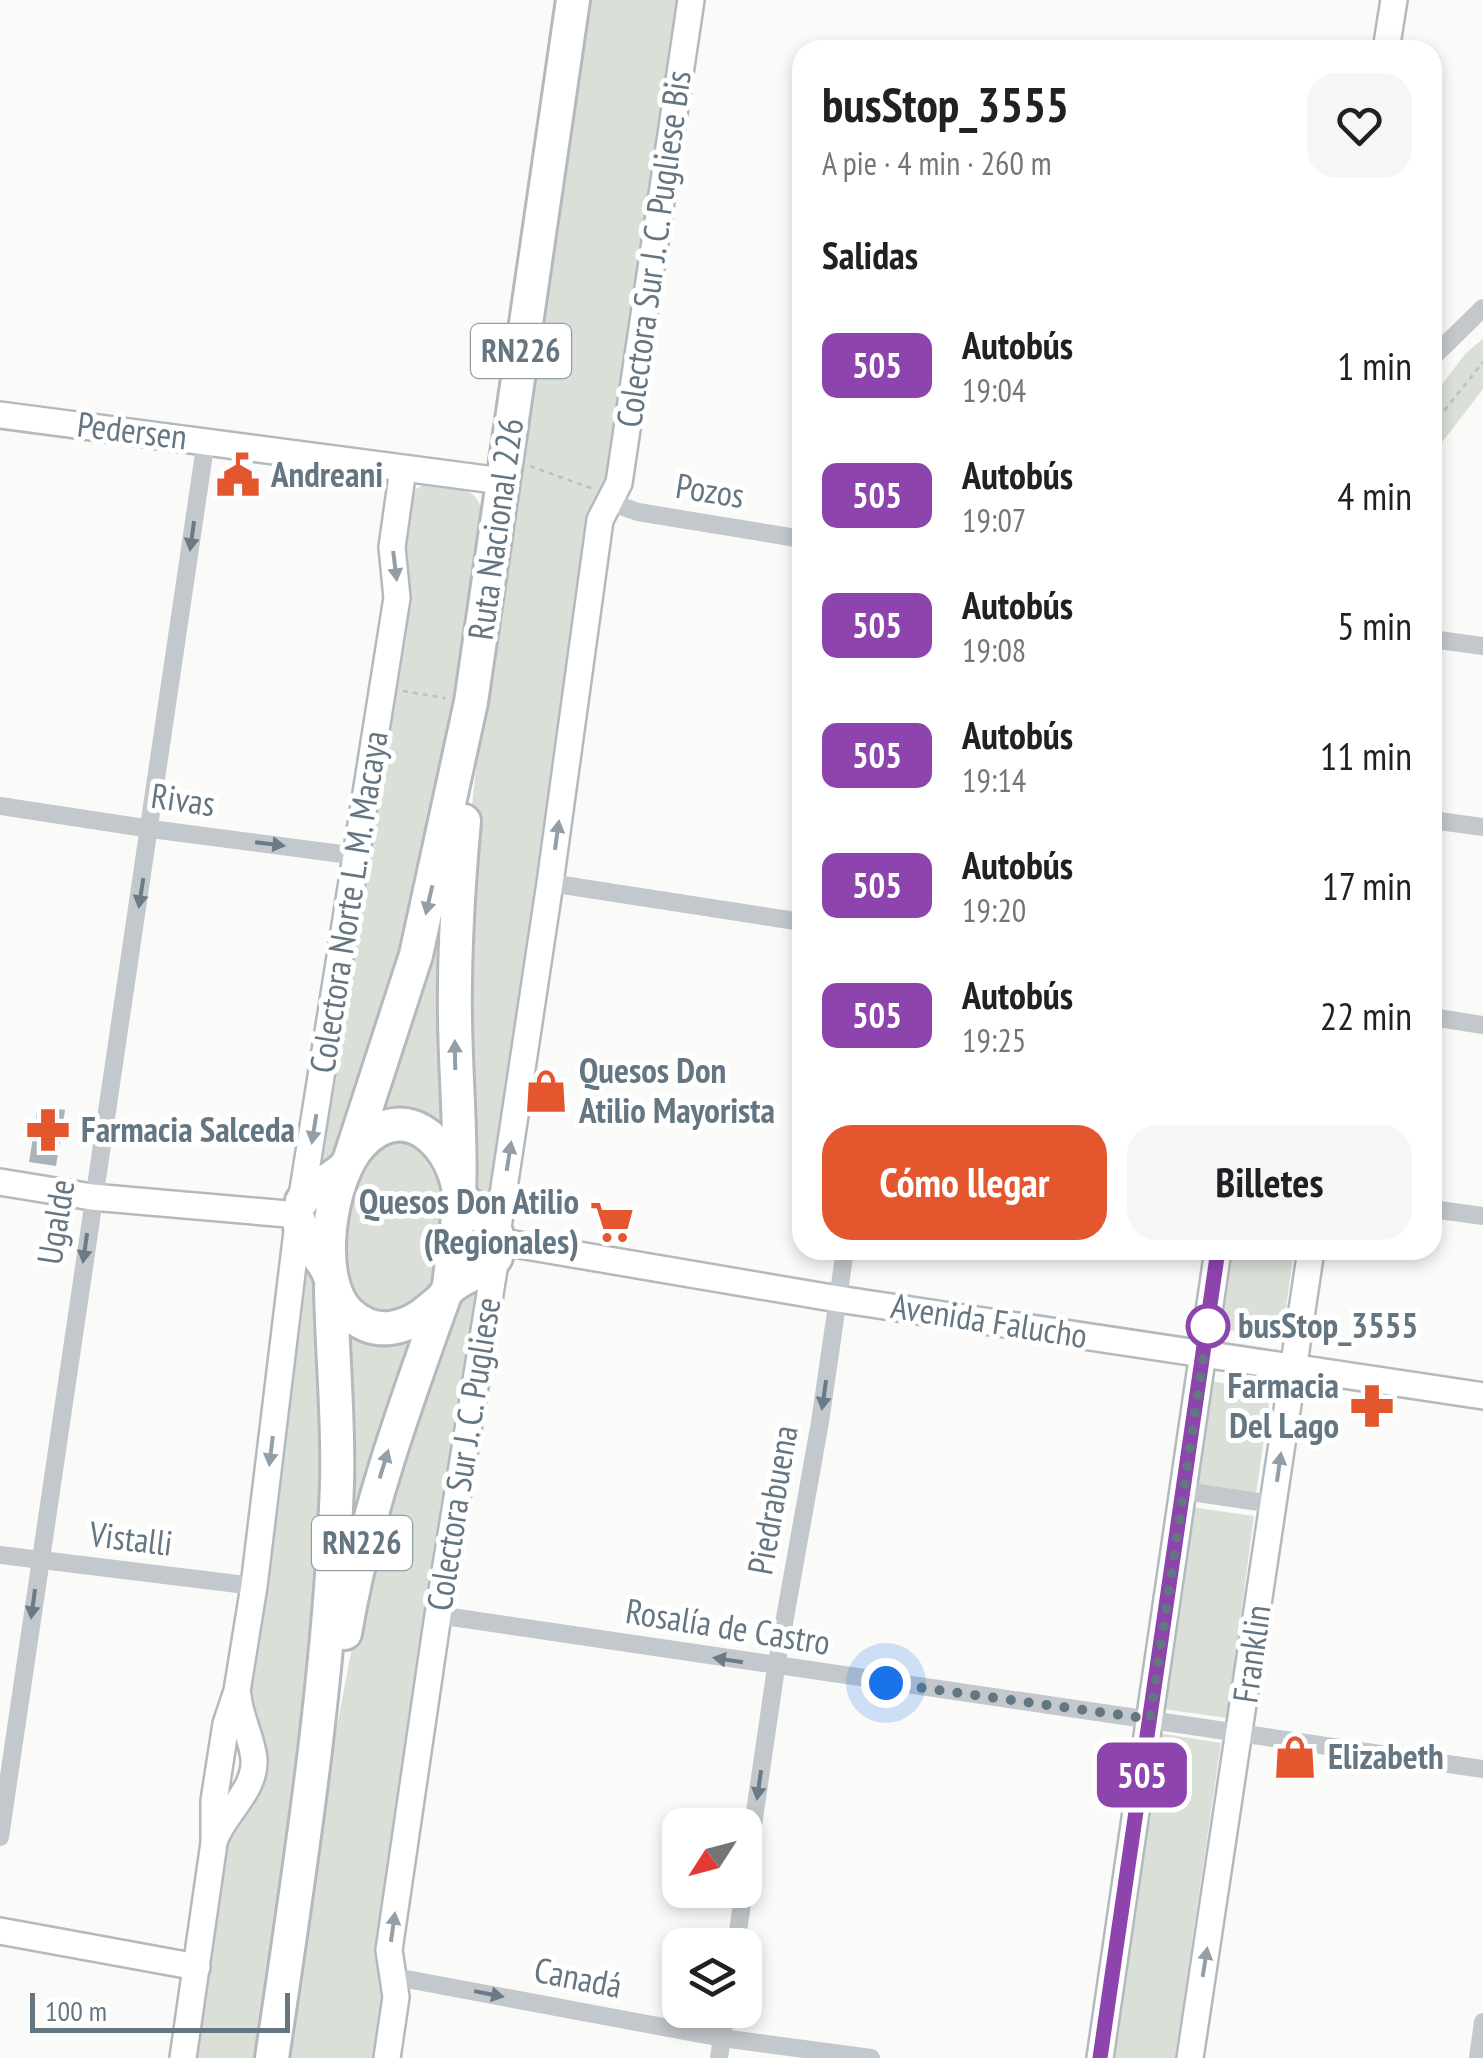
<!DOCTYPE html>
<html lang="es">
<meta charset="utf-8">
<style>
:root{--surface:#fff;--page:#f6f6f6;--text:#202124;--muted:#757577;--accent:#e4572e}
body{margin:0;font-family:"PT Sans Narrow",sans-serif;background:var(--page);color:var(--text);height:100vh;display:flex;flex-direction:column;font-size:38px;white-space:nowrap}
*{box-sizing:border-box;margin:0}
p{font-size:32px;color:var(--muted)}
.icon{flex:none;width:55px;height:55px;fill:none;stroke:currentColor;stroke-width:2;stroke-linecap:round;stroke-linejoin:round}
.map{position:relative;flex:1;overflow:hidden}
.sheet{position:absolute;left:792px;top:40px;width:650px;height:1220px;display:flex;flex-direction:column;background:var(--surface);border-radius:30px;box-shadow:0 5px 15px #0003}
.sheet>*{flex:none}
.badge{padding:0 20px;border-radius:15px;font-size:35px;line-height:65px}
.needle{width:65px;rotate:234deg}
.controls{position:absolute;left:662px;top:1808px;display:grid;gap:20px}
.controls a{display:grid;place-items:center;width:100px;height:100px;border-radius:20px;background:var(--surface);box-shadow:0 5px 15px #0003;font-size:50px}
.scale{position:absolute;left:30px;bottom:25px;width:260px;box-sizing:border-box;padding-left:10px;border:5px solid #657683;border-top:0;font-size:28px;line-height:35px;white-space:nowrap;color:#657683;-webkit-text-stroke:8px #fff;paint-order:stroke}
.you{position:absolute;width:50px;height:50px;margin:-25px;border:8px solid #fff;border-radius:50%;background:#1a73e8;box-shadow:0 0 0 15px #1a73e833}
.map>.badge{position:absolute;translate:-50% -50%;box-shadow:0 0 0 5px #fff}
h2{padding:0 30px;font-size:38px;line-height:90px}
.round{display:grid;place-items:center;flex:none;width:105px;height:105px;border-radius:30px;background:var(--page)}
.overview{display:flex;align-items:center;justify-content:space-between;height:170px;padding:0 30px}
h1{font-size:48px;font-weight:700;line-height:75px}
.button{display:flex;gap:20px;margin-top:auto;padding:20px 30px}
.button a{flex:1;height:115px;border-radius:30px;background:var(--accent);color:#fff;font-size:40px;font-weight:700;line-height:115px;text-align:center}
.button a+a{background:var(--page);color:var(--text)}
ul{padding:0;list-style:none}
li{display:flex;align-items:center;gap:30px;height:130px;padding:0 30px}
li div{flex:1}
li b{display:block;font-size:38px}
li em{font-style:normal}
li .badge{min-width:110px;font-weight:700;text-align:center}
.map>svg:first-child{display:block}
</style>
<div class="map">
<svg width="1483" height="2058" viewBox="0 0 1483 2058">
<rect width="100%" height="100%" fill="#fafaf8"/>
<g fill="#dadfd7">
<polygon points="588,0 680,0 610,477 491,1197 484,1199 474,1183 465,869 489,649"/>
<polygon points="1483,339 1483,389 1433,454 1433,396 1466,353"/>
<path d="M425 484C455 488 479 483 484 520L455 717 418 916 333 1159 315 1171 405 598V544L412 491Z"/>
<polygon points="455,815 449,1135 367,1124"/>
<polygon points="396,1138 422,1143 446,1182 439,1262 423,1299 385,1317 351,1299 341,1232 363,1160"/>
<polygon points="1228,1250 1294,1250 1282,1338 1217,1329"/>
<polygon points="305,1258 310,1262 322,1315 326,1539 259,2058 190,2058 223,1842 246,1802 246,1714"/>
<polygon points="465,1287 479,1290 379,2058 285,2058 322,1806 374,1531 389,1477"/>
<polygon points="337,1328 423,1329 341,1558"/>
<polygon points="1209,1381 1271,1391 1256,1494 1193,1484"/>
<polygon points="1190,1507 1254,1516 1227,1718 1163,1709"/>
<polygon points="1158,1733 1221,1743 1175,2058 1111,2058"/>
</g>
<polygon fill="#aab3b9" points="38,1106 65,1110 56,1166 29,1162"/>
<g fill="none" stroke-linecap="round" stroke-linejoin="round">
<g stroke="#b3babf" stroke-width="30">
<g id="secondary">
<polyline points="1386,50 1394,0"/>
<polyline points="0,415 502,481"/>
<polyline points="0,1182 92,1197 299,1215"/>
<polyline points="496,1241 838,1299 1483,1396"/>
<path d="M215 1839C225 1812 256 1790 254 1759 252 1738 240 1718 238 1696"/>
<polyline points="0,1931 197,1967"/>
<polyline points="183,2058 214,1843 214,1801 226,1724 237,1691 254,1586 299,1215 397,598 392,547 403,469"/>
<polyline points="387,2058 396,1997 389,1950 438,1615 496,1257 496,1241 550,883 600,520 619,483 691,0"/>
<polyline points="1100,2058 1218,1250"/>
<polyline points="1190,2058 1311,1250"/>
</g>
</g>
<g stroke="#b4b9bd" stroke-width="38">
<g id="highway">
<polyline points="350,1158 416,955 471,702 573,0"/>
<path d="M458 1187C449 1140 403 1099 361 1144 330 1176 313 1281 350 1314 376 1338 407 1329 431 1308 437 1303 444 1298 447 1291 450 1285 450 1276 451 1269 467 1188 456 1101 455 1019 454 952 458 887 464 821"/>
<polyline points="458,1195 492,1225 497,1235"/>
<path d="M302 1201C313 1183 335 1181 348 1163"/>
<path d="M299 1221C302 1244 323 1255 330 1277"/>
<path d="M448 1290C464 1273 484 1275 496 1257"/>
<path d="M345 1633C365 1515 404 1408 444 1297"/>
<path d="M272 2058C300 1868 330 1676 337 1484 339 1419 332 1352 331 1287"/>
</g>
</g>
<g stroke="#bbbfc2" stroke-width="2.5" stroke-dasharray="5 5" stroke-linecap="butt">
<polyline points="1432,426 1483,362"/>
<polyline points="530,466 593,489"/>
<polyline points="403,691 445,698"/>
</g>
<g stroke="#c3c8cc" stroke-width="18">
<polyline points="1432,358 1483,308"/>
<polyline points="613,497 618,505 638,512 802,539"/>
<polyline points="1432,639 1483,646"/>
<polyline points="0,806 151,829 357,856"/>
<polyline points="1432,820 1483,827"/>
<polyline points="550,883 802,922"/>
<polyline points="1432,1017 1483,1025"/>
<polyline points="1432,1209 1483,1216"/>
<polyline points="1184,1491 1273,1504"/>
<polyline points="0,1555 254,1586"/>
<polyline points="438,1615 1483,1769"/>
<path d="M0 1837C66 1371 140 906 206 440"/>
<polyline points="745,1880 776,1668 820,1422 845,1250"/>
<polyline points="736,1945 744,1890"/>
<polyline points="394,1982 401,1978 722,2038 871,2058"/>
<polyline points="719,2058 726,2010"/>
<polyline points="1478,2058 1483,2022"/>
</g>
<use href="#secondary" stroke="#fff" stroke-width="25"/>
<use href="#highway" stroke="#fff" stroke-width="32"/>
</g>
<defs><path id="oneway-solid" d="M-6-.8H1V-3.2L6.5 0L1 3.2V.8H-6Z" transform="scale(2.5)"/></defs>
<g fill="#6a7a87">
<use href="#oneway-solid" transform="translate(192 536) rotate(98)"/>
<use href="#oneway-solid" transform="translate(270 844) rotate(7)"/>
<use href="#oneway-solid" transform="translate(141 893) rotate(99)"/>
<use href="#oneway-solid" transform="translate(85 1248) rotate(98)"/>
<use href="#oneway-solid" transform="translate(824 1395) rotate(98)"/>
<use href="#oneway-solid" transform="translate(33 1604) rotate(98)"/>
<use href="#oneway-solid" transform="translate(728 1660) rotate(-171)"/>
<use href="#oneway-solid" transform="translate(759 1785) rotate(98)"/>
<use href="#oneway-solid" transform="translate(489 1994) rotate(11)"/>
</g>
<g fill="#939fa8">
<use href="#oneway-solid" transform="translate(395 566) rotate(83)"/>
<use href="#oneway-solid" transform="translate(557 835) rotate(-82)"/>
<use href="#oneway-solid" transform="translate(429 900) rotate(103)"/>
<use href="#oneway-solid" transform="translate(455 1055) rotate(-91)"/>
<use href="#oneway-solid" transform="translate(314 1129) rotate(99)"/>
<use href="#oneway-solid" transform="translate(509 1156) rotate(-81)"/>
<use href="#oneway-solid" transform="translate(271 1451) rotate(97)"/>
<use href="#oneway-solid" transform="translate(384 1464) rotate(-73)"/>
<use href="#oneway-solid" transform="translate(1279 1467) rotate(-82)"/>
<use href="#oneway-solid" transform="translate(393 1927) rotate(-82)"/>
<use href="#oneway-solid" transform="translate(1205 1962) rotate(-81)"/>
</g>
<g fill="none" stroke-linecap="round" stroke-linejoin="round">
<g stroke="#fff" stroke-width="22">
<polyline id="line" points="1100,2058 1218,1250"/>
</g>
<use href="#line" stroke="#8e44ad" stroke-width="15"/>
<polyline stroke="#657683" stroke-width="10" stroke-dasharray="0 18" points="886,1683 1150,1719 1208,1326"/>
</g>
<defs>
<g id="civic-bare" transform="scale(3.45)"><path d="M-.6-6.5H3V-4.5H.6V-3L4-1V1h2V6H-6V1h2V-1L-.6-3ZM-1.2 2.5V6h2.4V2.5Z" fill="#e4572e" stroke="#fff" stroke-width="2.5" paint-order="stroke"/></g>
<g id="shop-bare" transform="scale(3.45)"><path d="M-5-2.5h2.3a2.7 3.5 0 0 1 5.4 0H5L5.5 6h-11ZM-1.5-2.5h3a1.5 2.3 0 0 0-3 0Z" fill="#e4572e" stroke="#fff" stroke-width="2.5" paint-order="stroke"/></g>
<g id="pharmacy-bare" transform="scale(3.45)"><path d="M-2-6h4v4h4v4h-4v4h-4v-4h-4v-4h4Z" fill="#e4572e" stroke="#fff" stroke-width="2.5" paint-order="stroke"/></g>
<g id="supermarket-bare" transform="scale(3.45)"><path d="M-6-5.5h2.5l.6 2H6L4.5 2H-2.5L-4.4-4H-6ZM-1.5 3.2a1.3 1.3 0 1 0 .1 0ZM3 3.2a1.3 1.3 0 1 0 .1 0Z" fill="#e4572e" stroke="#fff" stroke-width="2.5" paint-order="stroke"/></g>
</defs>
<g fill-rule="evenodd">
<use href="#civic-bare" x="238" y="475"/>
<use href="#shop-bare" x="546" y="1091"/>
<use href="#pharmacy-bare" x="48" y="1130"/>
<use href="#supermarket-bare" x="612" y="1222"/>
<use href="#pharmacy-bare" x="1372" y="1406"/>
<use href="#shop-bare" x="1295" y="1757"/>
</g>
<circle fill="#fff" stroke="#8e44ad" stroke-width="5" cx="1208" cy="1326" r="20"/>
<g text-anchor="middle" stroke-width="10" stroke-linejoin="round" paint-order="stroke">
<g fill="#fff" stroke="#939fa8" stroke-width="2.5">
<rect x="471" y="324" width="100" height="54" rx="8"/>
<rect x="312" y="1516" width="100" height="54" rx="8"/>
</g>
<g font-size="32" font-weight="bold" fill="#657683">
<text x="521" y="362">RN226</text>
<text x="362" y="1554">RN226</text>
</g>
<g font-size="35" fill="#657683" stroke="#fff">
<text transform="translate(654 249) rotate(-82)" y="12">Colectora Sur J. C. Pugliese Bis</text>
<text transform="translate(132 431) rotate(7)" y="12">Pedersen</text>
<text transform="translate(710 491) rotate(9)" y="12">Pozos</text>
<text transform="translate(496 529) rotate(-82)" y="12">Ruta Nacional 226</text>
<text transform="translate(183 800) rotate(8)" y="12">Rivas</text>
<text transform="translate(349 902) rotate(-81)" y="12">Colectora Norte L. M. Macaya</text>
<text transform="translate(56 1222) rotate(-81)" y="12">Ugalde</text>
<text transform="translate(989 1321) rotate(9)" y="12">Avenida Falucho</text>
<text transform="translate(464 1454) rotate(-81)" y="12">Colectora Sur J. C. Pugliese</text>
<text transform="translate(773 1500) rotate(-80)" y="12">Piedrabuena</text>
<text transform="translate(131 1539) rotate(7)" y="12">Vistalli</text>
<text transform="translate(728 1627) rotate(9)" y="12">Rosalía de Castro</text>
<text transform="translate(1252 1654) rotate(-82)" y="12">Franklin</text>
<text transform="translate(578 1978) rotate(11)" y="12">Canadá</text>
</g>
<g font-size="35" font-weight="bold" fill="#657683" stroke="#fff" text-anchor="start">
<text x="271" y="487">Andreani</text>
<text x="579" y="1083">Quesos Don<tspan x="579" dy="40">Atilio Mayorista</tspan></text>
<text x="81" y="1142">Farmacia Salceda</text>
<text x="579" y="1214" text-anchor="end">Quesos Don Atilio<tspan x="579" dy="40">(Regionales)</tspan></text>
<text x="1339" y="1398" text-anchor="end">Farmacia<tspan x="1339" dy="40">Del Lago</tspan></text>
<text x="1328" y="1769">Elizabeth</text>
</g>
<g font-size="35" font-weight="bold" fill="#657683" stroke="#fff" text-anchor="start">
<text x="1238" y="1338">busStop_3555</text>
</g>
</g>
</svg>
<div class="controls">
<a><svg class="needle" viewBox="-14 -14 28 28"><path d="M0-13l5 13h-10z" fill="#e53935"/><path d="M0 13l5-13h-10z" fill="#757577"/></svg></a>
<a><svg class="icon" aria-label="layers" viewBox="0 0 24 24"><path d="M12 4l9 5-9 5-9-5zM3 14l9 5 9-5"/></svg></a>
</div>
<div class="scale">100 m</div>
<div class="you" style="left:886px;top:1683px"></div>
<b class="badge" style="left:1142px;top:1775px;background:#8e44ad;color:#fff">505</b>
<section class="sheet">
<div class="overview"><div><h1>busStop_3555</h1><p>A pie · 4 min · 260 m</p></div><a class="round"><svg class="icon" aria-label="heart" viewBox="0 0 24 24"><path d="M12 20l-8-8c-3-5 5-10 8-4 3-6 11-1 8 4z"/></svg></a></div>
<h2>Salidas</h2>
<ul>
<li><span class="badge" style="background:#8e44ad;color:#fff">505</span><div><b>Autobús</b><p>19:04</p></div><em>1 min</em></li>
<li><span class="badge" style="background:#8e44ad;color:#fff">505</span><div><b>Autobús</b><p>19:07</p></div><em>4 min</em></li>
<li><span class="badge" style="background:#8e44ad;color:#fff">505</span><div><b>Autobús</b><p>19:08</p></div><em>5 min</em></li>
<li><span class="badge" style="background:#8e44ad;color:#fff">505</span><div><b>Autobús</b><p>19:14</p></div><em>11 min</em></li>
<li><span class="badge" style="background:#8e44ad;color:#fff">505</span><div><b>Autobús</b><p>19:20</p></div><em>17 min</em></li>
<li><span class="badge" style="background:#8e44ad;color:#fff">505</span><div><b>Autobús</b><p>19:25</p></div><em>22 min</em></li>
</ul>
<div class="button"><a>Cómo llegar</a><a>Billetes</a></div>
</section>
</div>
